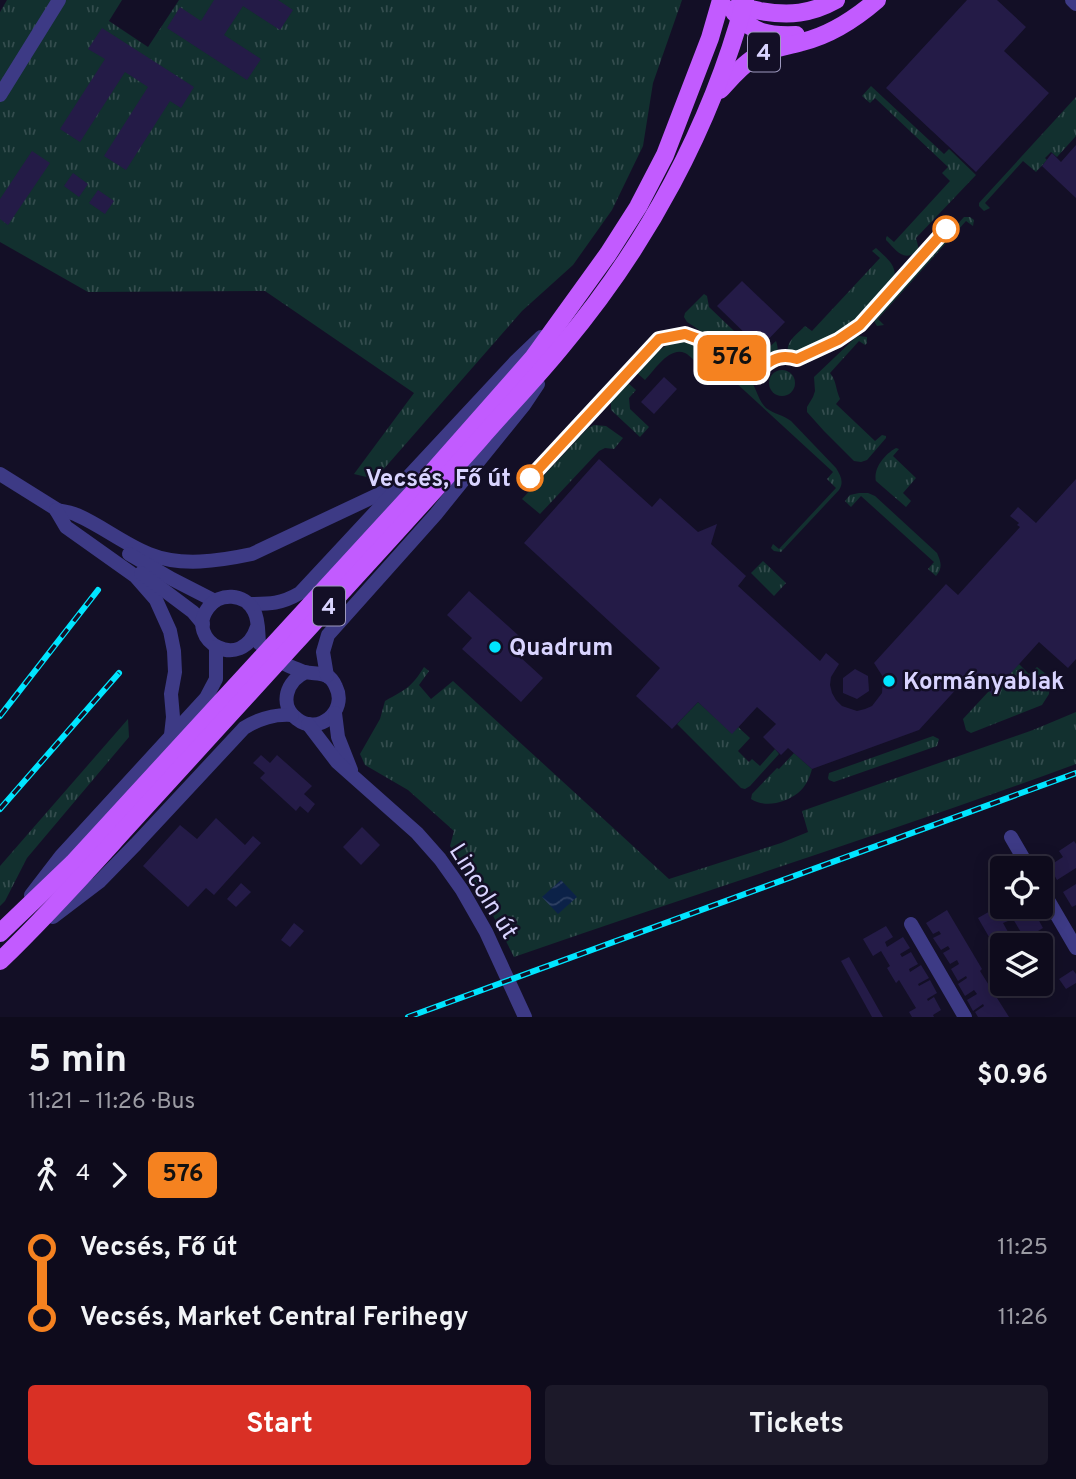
<!DOCTYPE html>
<meta charset="utf-8">
<style>
:root{--surface:#0e0b1c;--page:#1c1929;--text:#f1f3f6;--muted:#9b9ba3;--line:#2e2b3b;--accent:#d93025}
body{margin:0;font-family:Overpass,sans-serif;background:var(--page);color:var(--text);height:100vh;display:flex;flex-direction:column;font-size:26px;white-space:nowrap}
*{box-sizing:border-box;margin:0}
p{font-size:23px;color:var(--muted)}
.icon{flex:none;width:38px;height:38px;fill:none;stroke:currentColor;stroke-width:2;stroke-linecap:round;stroke-linejoin:round}
.map{position:relative;height:1017px;overflow:hidden}
.drawer{display:flex;flex-direction:column;background:var(--surface);flex:1}
.drawer>*{flex:none}
.badge{padding:0 14px;border-radius:10px;font-size:24px;line-height:46px}
.fabs{position:absolute;left:990px;top:856px;display:grid;gap:14px}
.fabs a{display:grid;place-items:center;width:63px;height:63px;border-radius:7px;background:var(--surface);box-shadow:0 4px 18px #0003,0 0 0 2px var(--line);font-size:35px}
.map>.badge{position:absolute;translate:-50% -50%;box-shadow:0 0 0 4px #fff}
.legs{display:flex;align-items:center;gap:10px;height:77px;padding:0 28px;font-size:23px}
.legs p{margin-inline-start:auto}
.summary{display:flex;align-items:center;justify-content:space-between;height:119px;padding:0 28px}
h1{font-size:38px;font-weight:700;line-height:52px}
.cta{display:flex;gap:14px;margin-top:auto;padding:14px 28px}
.cta a{flex:1;height:80px;border-radius:7px;background:var(--accent);color:#fff;font-size:28px;font-weight:700;line-height:80px;text-align:center}
.cta a+a{background:var(--page);color:var(--text)}
ul{padding:0 28px;list-style:none}
li{display:flex;align-items:center;gap:24px;height:70px;font-size:26px}
li i{display:grid;place-items:center;width:10px;height:100%;margin:0 9px;background:currentColor}
li i::after{content:'';width:18px;height:18px;margin:-9px;border:5px solid;border-radius:50%;background:var(--surface)}
li p{margin-inline-start:auto}
li:first-child i{background:linear-gradient(#0000 50%,currentColor 0)}
li:last-child i{background:linear-gradient(currentColor 50%,#0000 0)}
.map>svg:first-child{display:block}
</style>
<div class="map">
<svg width="1076" height="1017" viewBox="0 0 1076 1017">
<defs>
<pattern id="grass-tufts" width="24" height="20" patternUnits="userSpaceOnUse" patternTransform="scale(1.75)"><rect width="24" height="20" fill="#12302f"/><path d="M3 7l-1-3M5 7V3M7 7l1-3M15 17l-1-3M17 17v-4M19 17l1-3" fill="none" stroke="#344d4e"/></pattern>
<pattern id="water-waves" width="16" height="10" patternUnits="userSpaceOnUse" patternTransform="scale(1.75)"><rect width="16" height="10" fill="#0c2248"/><path d="M0 5q4-4 8 0t8 0" fill="none" stroke="#2f4163"/></pattern>
</defs>
<rect width="100%" height="100%" fill="#130f26"/>
<g fill="url(#grass-tufts)">
<polygon points="7,0 122,0 109,21 148,47 179,0 682,0 653,83 643,146 612,210 573,265 522,311 375,479 354,474 414,393 265,291 88,292 0,242 0,12"/>
<path d="M871 86 944 154 949 149 976 175 916 238 919 250C904 263 897 251 886 240V238L887 236 894 242 950 181 942 173 948 167 875 98 870 103 862 96Z"/>
<polygon points="1076,97 1076,136 1057,157 1051,152 1045,158 1047,160 1036,172 1023,161 985,203 990,208 984,211 979,206 979,203"/>
<polygon points="964,217 970,217 974,220 973,226 966,221 878,319 884,325 877,326 874,321 875,315"/>
<path d="M876 248C885 257 895 263 895 276L838 337C824 346 805 360 788 354 785 342 797 334 805 326L812 331 880 258 872 251Z"/>
<path d="M704 294 707 296 709 307 756 352 763 353 776 341C778 347 779 353 774 357 757 373 702 331 687 322L684 317 685 313Z"/>
<path d="M859 336 867 337V343L865 345 859 341 830 373C837 382 835 388 840 399L836 404 875 441 882 435 886 436V438L867 460 861 462 854 461 824 431 807 412V407L813 397 815 391 814 377 855 338Z"/>
<path d="M683 340C698 342 739 368 750 380 757 388 757 399 766 408 774 414 783 415 791 421L836 468C841 476 844 482 839 490L781 552 774 551 771 548 773 544 779 549 836 488 827 479 833 472 710 359 701 368C697 364 690 355 685 353 669 346 654 371 645 380L637 373C651 358 662 343 683 340Z"/>
<circle cx="782" cy="383" r="13"/>
<polygon points="628,383 636,390 629,398 630,409 649,427 640,437 611,410 611,401"/>
<polygon points="594,425 606,426 623,438 614,449 605,448 599,451 540,514 522,499 588,428"/>
<path d="M896 448 899 449 893 456 916 478 903 493 911 501 906 507 876 481C873 468 885 454 896 448Z"/>
<path d="M859 493H868L875 496 937 553C941 562 943 568 936 576L928 569 934 562 861 496 851 507 845 501 850 495Z"/>
<polygon points="763,561 786,583 774,596 751,573"/>
<polygon points="1019,664 1029,674 1037,667 1046,674 1050,683 1049,694 1042,705 971,733 966,730 963,719 989,691"/>
<path d="M424 667 429 671 419 685 431 699 453 681 669 879 781 843 808 832 802 811 1033 730 1076 712V764C890 832 701 892 514 957L481 892 450 846 454 831 408 790 365 765 360 754 380 719 385 701C406 689 411 688 424 667Z"/>
<polygon points="698,702 732,733 738,727 750,738 738,751 749,762 752,759 760,766 775,749 779,754 750,786 745,789 741,788 677,724"/>
<polygon points="128,719 129,737 27,858 5,901 0,906 0,866"/>
<polygon points="933,736 939,739 937,746 834,782 829,780 828,778 829,773 832,772"/>
<path d="M794 753 812 769C810 777 805 788 798 793 785 803 765 808 751 799L752 794 777 768 779 769Z"/>
</g>
<polygon fill="url(#water-waves)" points="561,880 577,897 558,914 542,897"/>
<g fill="#241b47">
<polygon points="214,0 278,0 293,10 280,30 243,6 224,35 261,59 247,80 167,28 180,7 201,21"/>
<polygon points="967,0 997,0 1026,27 1004,51 1049,93 976,172 886,88"/>
<polygon points="102,28 194,87 181,108 170,101 126,170 104,156 148,87 125,72 80,142 60,129 105,59 88,49"/>
<polygon points="1076,145 1076,198 1042,166 1052,153 1061,162"/>
<polygon points="32,151 50,163 8,225 0,219 0,199"/>
<polygon points="73,173 88,184 79,197 64,186"/>
<polygon points="98,190 114,201 105,214 89,203"/>
<polygon points="742,281 785,322 760,348 717,306"/>
<polygon points="664,377 677,389 654,414 641,402"/>
<polygon points="599,459 652,507 660,498 698,532 717,524 711,544 746,576 738,586 820,661 826,653 839,664 831,677 830,685 832,693 836,700 842,706 857,711 865,709 872,706 882,693 883,677 874,663 946,584 958,595 1020,527 1017,525 1019,523 1010,516 1018,507 1036,523 1076,479 1076,659 1068,668 1039,642 992,694 970,674 919,730 812,769 788,748 781,755 763,737 776,724 757,707 732,734 698,702 672,729 636,696 660,668 524,543"/>
<polygon points="469,591 528,644 518,655 543,678 521,702 462,649 472,638 447,615"/>
<polygon points="855,669 868,676 869,691 857,699 843,693 843,678"/>
<polygon points="261,755 270,763 277,755 312,786 304,794 315,804 308,813 300,806 296,811 260,778 265,773 253,763"/>
<polygon points="216,818 245,845 253,836 261,843 214,895 206,888 188,907 143,866 180,825 197,839"/>
<polygon points="362,827 380,845 361,865 343,847"/>
<polygon points="1074,841 1076,844 1076,868 1057,880 1049,866 1063,857 1059,851"/>
<polygon points="241,883 251,892 236,907 227,899"/>
<polygon points="1076,884 1076,905 1072,907 1063,892"/>
<polygon points="999,906 1008,921 1003,923 1012,939 996,949 978,918"/>
<polygon points="1011,906 1031,906 1043,928 1025,939 1007,909"/>
<polygon points="947,910 982,969 980,971 1009,1017 978,1017 975,1012 984,1006 983,1004 973,1011 967,1000 977,994 974,990 965,996 958,984 967,978 966,976 958,981 951,969 959,964 957,960 950,964 943,953 950,949 948,946 941,950 933,938 941,934 939,931 933,934 926,923"/>
<polygon points="294,923 304,931 290,947 281,940"/>
<polygon points="886,926 893,937 885,942 887,947 903,937 910,948 900,954 902,957 911,952 918,964 909,969 910,972 921,965 929,978 918,984 919,986 930,980 937,993 927,999 928,1001 934,997 941,1010 933,1015 934,1017 912,1017 909,1012 916,1008 899,980 896,983 887,968 890,966 881,951 873,956 863,939"/>
<polygon points="849,957 883,1017 872,1017 841,961"/>
<polygon points="1073,970 1076,974 1076,983 1066,989 1059,979"/>
</g>
<g fill="none" stroke-linecap="round" stroke-linejoin="round">
<g stroke="#3d3a85" stroke-width="14">
<polyline points="1072,0 1076,4"/>
<polyline points="0,95 59,0"/>
<polyline points="0,474 64,514"/>
<path d="M56 510C63 511 71 512 77 515 102 526 124 544 149 554 181 567 219 561 252 554L392 488"/>
<polyline points="56,510 66,527 135,576 156,600 170,631 174,651 175,672 171,694 173,717 171,735"/>
<polyline points="129,554 172,579 215,601"/>
<polyline points="141,573 193,612 203,624"/>
<path d="M249 604C270 604 281 604 300 593L516 361 541 337"/>
<path d="M257 627C242 674 184 640 208 608 219 592 245 593 254 611 259 620 258 633 259 643 269 651 277 661 289 666 294 668 300 670 304 672 318 675 329 670 336 687 348 711 318 736 297 719 278 705 287 680 306 672"/>
<polyline points="327,676 323,652 328,635 436,514 524,405 538,384"/>
<polyline points="335,713 338,737 351,770"/>
<polyline points="308,724 337,762 417,833 440,859 462,890 486,932 525,1017"/>
<polyline points="1011,837 1029,868"/>
<polyline points="1041,888 1076,948"/>
<polyline points="31,895 61,856 206,698 216,679 216,647"/>
<path d="M53 917 99 882 136 844 244 728C260 718 274 714 292 715"/>
<polyline points="911,924 965,1017"/>
</g>
<g stroke="#c25bff" stroke-width="18">
<path d="M733 9C744 7 750 9 760 11 789 16 811 14 836 0"/>
<path d="M734 12C755 34 767 36 796 35"/>
<path d="M720 90C731 78 741 66 755 57 770 47 786 47 802 42 831 35 855 19 877 0"/>
<polyline points="0,933 73,863 435,469 533,358 608,254 638,207 665,155 710,38 721,0"/>
<path d="M0 961C45 918 86 872 127 827 183 766 238 705 294 644 356 576 419 508 480 439 507 408 536 378 562 346 646 246 711 127 745 0"/>
</g>
<g stroke="#00e5ff" stroke-width="6">
<g id="rail">
<polyline points="0,716 98,590"/>
<polyline points="0,809 119,673"/>
<polyline points="408,1017 1076,773"/>
</g>
</g>
<use href="#rail" stroke="#130f26" stroke-width="3.5" stroke-dasharray="10" stroke-linecap="butt"/>
</g>
<g fill="none" stroke-linecap="round" stroke-linejoin="round">
<g stroke="#fff" stroke-width="16">
<path id="line-1" d="M530 478 659 339 685 334 707 342 731 358 764 366C775 357 784 355 797 359L838 340 860 325 946 229"/>
</g>
<use href="#line-1" stroke="#f58220" stroke-width="10"/>
</g>
<g fill="#fff" stroke="#f58220" stroke-width="3.5">
<circle cx="946" cy="229" r="12"/>
<circle cx="530" cy="478" r="12"/>
</g>
<g fill="#00e5ff" stroke="#130f26" stroke-width="2.5">
<circle cx="495" cy="647" r="7"/>
<circle cx="889" cy="681" r="7"/>
</g>
<g text-anchor="middle" stroke-width="5" stroke-linejoin="round" paint-order="stroke">
<g fill="#130f26" stroke="#9e99be" stroke-width="2">
<rect x="748" y="32.5" width="32" height="39" rx="5"/>
<rect x="313" y="586.5" width="32" height="39" rx="5"/>
</g>
<g font-size="23" font-weight="bold" fill="#d9d4ff">
<text x="764" y="60">4</text>
<text x="329" y="614">4</text>
</g>
<g font-size="24" font-weight="bold" fill="#d9d4ff" stroke="#130f26" text-anchor="end">
<text x="511" y="486">Vecsés, Fő út</text>
</g>
<g font-size="24" font-weight="bold" fill="#d9d4ff" stroke="#130f26" text-anchor="start">
<text x="509" y="655">Quadrum</text>
<text x="903" y="689">Kormányablak</text>
</g>
<g font-size="24" fill="#d9d4ff" stroke="#130f26">
<text transform="translate(484 891) rotate(58)" y="8">Lincoln út</text>
</g>
</g>
</svg>
<div class="fabs">
<a><svg class="icon" aria-label="locate" viewBox="0 0 24 24"><circle cx="12" cy="12" r="6"/><path d="M12 2v4M12 18v4M2 12h4M18 12h4"/></svg></a>
<a><svg class="icon" aria-label="layers" viewBox="0 0 24 24"><path d="M12 4l9 5-9 5-9-5zM3 14l9 5 9-5"/></svg></a>
</div>
<b class="badge" style="left:732px;top:358px;background:#f58220;color:#111">576</b>
</div>
<section class="drawer">
<div class="summary"><div><h1>5 min</h1><p>11:21 – 11:26 · Bus</p></div><b>$0.96</b></div>
<div class="legs"><svg class="icon" aria-label="walk" viewBox="0 0 24 24"><circle cx="13" cy="4" r="2"/><path d="M13 8l-2 6 4 7M11 14l-3 7M7 12l3-4h3l4 4"/></svg>4<svg class="icon" aria-label="forward" viewBox="0 0 24 24"><path d="M9 5l7 7-7 7"/></svg><b class="badge" style="background:#f58220;color:#111">576</b></div>
<ul>
<li><i style="color:#f58220"></i><b>Vecsés, Fő út</b><p>11:25</p></li>
<li><i style="color:#f58220"></i><b>Vecsés, Market Central Ferihegy</b><p>11:26</p></li>
</ul>
<div class="cta"><a>Start</a><a>Tickets</a></div>
</section>
